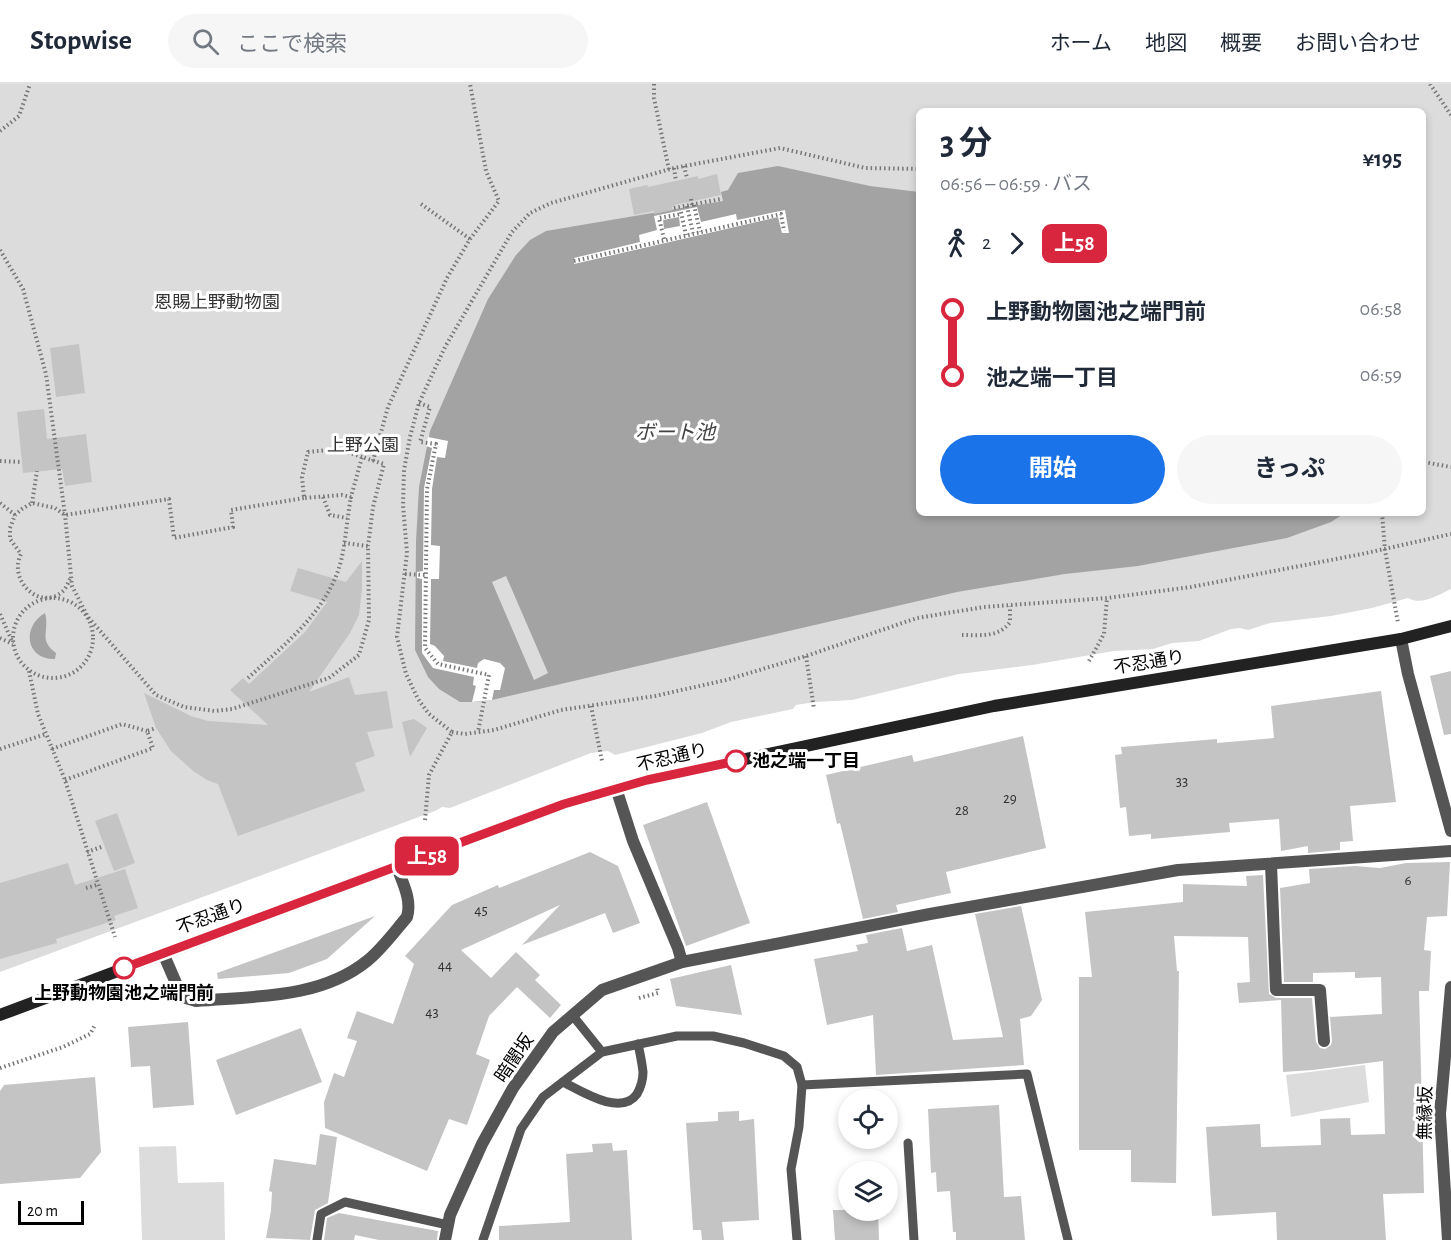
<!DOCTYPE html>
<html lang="ja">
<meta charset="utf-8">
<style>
:root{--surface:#fff;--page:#f6f6f7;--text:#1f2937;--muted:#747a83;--line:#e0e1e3;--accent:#1a73e8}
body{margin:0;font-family:"Alegreya Sans","Noto Sans JP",sans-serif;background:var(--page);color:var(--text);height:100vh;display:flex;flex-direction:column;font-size:22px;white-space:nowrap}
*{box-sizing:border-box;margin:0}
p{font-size:20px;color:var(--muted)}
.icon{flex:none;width:33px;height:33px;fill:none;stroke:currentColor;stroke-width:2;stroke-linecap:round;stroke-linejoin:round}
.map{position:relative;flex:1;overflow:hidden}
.details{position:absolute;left:916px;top:24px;width:510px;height:408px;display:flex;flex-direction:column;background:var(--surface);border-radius:9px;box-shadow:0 3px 9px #0003}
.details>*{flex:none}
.badge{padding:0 12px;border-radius:9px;font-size:21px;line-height:39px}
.tools{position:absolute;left:838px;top:1005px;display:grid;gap:12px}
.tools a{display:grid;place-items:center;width:60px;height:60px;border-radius:50%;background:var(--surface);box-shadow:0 3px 9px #0003;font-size:30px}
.scale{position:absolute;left:18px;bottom:15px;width:66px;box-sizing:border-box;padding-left:6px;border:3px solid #000;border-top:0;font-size:16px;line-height:21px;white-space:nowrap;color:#000;-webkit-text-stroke:4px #fff;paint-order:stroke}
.map>.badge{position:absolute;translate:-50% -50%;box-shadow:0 0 0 3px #fff}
.legs{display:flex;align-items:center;gap:9px;height:66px;padding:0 24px;font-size:20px}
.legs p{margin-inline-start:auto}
.headline{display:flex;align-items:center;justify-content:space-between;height:102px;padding:0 24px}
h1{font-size:33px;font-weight:700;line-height:45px}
.cta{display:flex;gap:12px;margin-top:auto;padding:12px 24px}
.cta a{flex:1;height:69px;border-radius:36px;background:var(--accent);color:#fff;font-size:24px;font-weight:700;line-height:69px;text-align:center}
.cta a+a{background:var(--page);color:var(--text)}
ul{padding:0 24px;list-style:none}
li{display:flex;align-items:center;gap:21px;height:66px;font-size:22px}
li i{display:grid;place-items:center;width:9px;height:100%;margin:0 8px;background:currentColor}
li i::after{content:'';width:15px;height:15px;margin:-8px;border:4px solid;border-radius:50%;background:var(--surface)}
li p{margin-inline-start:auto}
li:first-child i{background:linear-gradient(#0000 50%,currentColor 0)}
li:last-child i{background:linear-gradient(currentColor 50%,#0000 0)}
header{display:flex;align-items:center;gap:36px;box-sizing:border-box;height:84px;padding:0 30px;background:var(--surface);border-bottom:2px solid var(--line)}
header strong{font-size:28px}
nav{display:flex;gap:33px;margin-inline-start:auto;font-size:21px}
.search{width:420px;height:54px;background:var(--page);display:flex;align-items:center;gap:15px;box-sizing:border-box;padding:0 21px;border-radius:33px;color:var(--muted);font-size:22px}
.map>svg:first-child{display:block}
</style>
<header>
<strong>Stopwise</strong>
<div class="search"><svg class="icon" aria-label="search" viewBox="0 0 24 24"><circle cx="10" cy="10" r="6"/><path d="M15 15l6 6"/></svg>ここで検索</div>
<nav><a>ホーム</a><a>地図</a><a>概要</a><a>お問い合わせ</a></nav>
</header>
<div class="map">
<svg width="1451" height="1156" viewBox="0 0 1451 1156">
<rect width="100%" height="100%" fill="#fff"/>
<g fill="#dcdcdc" fill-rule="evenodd">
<path d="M0 0H1451V505C1438 511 1422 522 1408 514L1372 524 1331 532 1270 539 1248 546 1240 544 1231 545 1199 557 1172 559 1153 565 1114 567 1032 581 959 590 852 616 815 618 796 621 793 625 731 638 702 649 615 671 608 667 591 669 450 724 442 723 435 727 0 888ZM920 27H1424V429H920Z"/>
<polygon points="1365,981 1369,1018 1291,1033 1286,991"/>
<polygon points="176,1062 178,1099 224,1098 225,1156 142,1156 139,1063"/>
</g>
<g fill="#a3a3a3" fill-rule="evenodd">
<path d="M778 82 870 102 919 108 920 429H1345L1331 438 1287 454 1138 482 1065 490 957 508 492 616 475 618H460L439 605 428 593 415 566 416 458 419 403 430 347 488 215 516 171 530 156 546 147 723 117 721 108 728 106 738 89ZM506 492 548 589 534 596 492 498Z"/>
<path d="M45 529C50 547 38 556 56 569L55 575C26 576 21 543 45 529Z"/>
</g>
<g fill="#fff" fill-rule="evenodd">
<path d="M697 123 701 138 736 130 737 136 785 126 789 149H782L778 133 574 180V174L640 158 639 151 657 146 654 132ZM679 133 680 142 664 145 663 136Z"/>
<polygon points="428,353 448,357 445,374 437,373 432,405 431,461 440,462 439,495 431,495 430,560 435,562 444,572 443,577 477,584 478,579 484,575 500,579 505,584 500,606 494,606 492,616 472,618 476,602 473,601 474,593 433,584 422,569 422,495 417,494 417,488 423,487 424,404 432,364 426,362"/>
</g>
<g fill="#c4c4c4">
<polygon points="717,90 721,111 675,121 672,123 673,126 654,130 654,127 634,131 629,105 647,101 648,103 698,92 698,95"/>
<polygon points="79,260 85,309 56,313 50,264"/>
<polygon points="44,325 47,355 86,350 92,398 65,402 62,385 23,389 17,328"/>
<polygon points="362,477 362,505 359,531 350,549 309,608 349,593 355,611 387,607 393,644 367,648 375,672 355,679 365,707 238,752 218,700 207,696 192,686 171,667 156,644 144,609 191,632 208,637 268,641 230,606 243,594 249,600 305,548 327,518 290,507 298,484 346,498"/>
<polygon points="1451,587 1451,650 1444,651 1430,592"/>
<polygon points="1381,607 1396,718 1350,722 1353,757 1340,758 1340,766 1308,769 1308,762 1281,767 1279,735 1229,739 1230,748 1151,755 1151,750 1129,752 1126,723 1120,724 1115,671 1122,670 1121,663 1217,655 1217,659 1274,654 1271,622"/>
<polygon points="414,635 427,644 410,673 402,638"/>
<polygon points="1023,652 1046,764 946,788 951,809 896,821 898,828 863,835 840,739 837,740 826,691 912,671 914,678"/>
<polygon points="707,718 750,839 686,862 643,741"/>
<polygon points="117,729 135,779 114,787 95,737"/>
<polygon points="590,768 618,782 640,839 613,849 605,829 522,861 560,821 461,866 491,894 516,868 540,891 535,896 561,921 550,934 517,903 489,932 476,970 490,976 467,1041 449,1035 427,1087 325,1044 324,1018 334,989 344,993 357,957 347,954 357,927 393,940 414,880 405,872 452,821 498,801 499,804"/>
<polygon points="1450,778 1447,832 1427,833 1424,866 1431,867 1429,907 1419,907 1424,1109 1383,1110 1386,1156 1277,1156 1276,1128 1212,1132 1206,1043 1260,1040 1261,1063 1321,1061 1320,1035 1350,1034 1351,1051 1385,1050 1383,977 1313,986 1283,988 1281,916 1239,919 1237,899 1250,898 1248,853 1174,852 1177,887 1179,887 1176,1099 1131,1098 1131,1066 1079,1066 1079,893 1092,893 1085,828 1183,818 1183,800 1247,802 1246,792 1263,791 1269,910 1276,914 1312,914 1316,958 1320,964 1325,965 1331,961 1332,957 1330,933 1382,930 1381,893 1355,894 1355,888 1313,889 1313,898 1284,898 1280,804 1310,799 1309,785 1355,782 1380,784 1406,779"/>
<polygon points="68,779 75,801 125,785 138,824 114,832 116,836 56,855 57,859 0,875 0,799"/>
<polygon points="1021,822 1042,916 1031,932 1020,935 1024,981 876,991 873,931 827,941 814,875 858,867 856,861 868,859 866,851 902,844 907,867 932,861 953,956 1003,953 975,830"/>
<polygon points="375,832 327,875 289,889 218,895 217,889"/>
<polygon points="731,881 742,931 676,922 670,895"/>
<polygon points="188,938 194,1021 153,1024 150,982 131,983 128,943"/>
<polygon points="301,944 322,998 236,1031 216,976"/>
<polygon points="95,993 101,1068 80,1094 0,1100 0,1007 4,1001"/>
<polygon points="999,1021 1004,1113 1021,1112 1025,1156 956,1156 956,1148 953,1148 950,1107 937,1108 936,1088 931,1089 928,1025"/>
<polygon points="739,1027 739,1037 754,1035 759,1136 722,1138 724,1156 702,1156 701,1146 693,1146 686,1039 718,1037 718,1028"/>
<polygon points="320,1050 337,1053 328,1119 315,1126 310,1156 266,1154 271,1126 272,1108 269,1107 274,1075 316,1081"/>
<polygon points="612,1059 613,1067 627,1066 632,1156 499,1156 499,1142 570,1138 566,1070 593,1068 592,1060"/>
<polygon points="833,1126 878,1126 879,1156 835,1156"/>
<polygon points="339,1129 438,1147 437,1156 379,1156 355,1151 354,1156 324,1156 327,1134"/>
</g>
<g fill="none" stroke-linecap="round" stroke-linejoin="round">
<g stroke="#777" stroke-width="4" stroke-dasharray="1.5 3" stroke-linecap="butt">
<polyline points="654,0 654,14 669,86"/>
<polyline points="1430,0 1451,31"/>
<polyline points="0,47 19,32 30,0"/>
<polyline points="684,82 687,94"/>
<polyline points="674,84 676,97"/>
<polyline points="691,115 692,121"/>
<polyline points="421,120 470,155"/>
<polyline points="694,121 700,148"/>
<polyline points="687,122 693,149"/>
<polyline points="674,124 721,115"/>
<polyline points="681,128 686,151"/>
<polyline points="664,155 659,134 681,130"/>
<polyline points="0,166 23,205 46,290 65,431 72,502 88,533 156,611 184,623 215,627 232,625 329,594 359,571 369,536 368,462 344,459"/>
<polyline points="574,177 781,130 784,147"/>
<polyline points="419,319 430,323 420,358 436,360 427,405 425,564 438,580 489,591 478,648"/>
<polyline points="362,373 339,365 308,368 302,393 304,414 342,411 351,413 362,373 384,380 373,423 368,462"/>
<polyline points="0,377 22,378"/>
<polyline points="373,377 388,323 447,194 470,155 499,117 486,87 470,0"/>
<polyline points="1424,378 1451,383"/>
<polyline points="323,413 330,431 347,434"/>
<polyline points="0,419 15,431"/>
<polyline points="32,419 37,387"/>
<polyline points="1382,429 1385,466 1398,539"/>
<polyline points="405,490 426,491"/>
<path d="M70 495C68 499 66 505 62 508 38 527 8 495 21 470L10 455V444L15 431 22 425 32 419 55 424 65 431 169 415 174 454 233 443 231 426 304 414"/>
<circle cx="53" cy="554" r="40"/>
<polyline points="0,530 12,557"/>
<path d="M962 551C979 551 999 554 1010 538V522"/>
<polyline points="0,554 13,560"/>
<polyline points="806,572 814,625"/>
<polyline points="1089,577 1104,550 1107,514"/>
<polyline points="29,587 38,630 65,696 115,853"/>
<path d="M248 594C285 560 328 527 341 477 346 456 347 434 351 413"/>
<polyline points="591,622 602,677"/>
<polyline points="452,648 465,650 494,646 561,626 655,612 726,596 806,572 917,534 984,523 1107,514 1191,503 1362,470 1451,450"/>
<polyline points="0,665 46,650"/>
<polyline points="52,665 122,640 147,647"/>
<polyline points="65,696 153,664 147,647 156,644"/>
<polyline points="425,736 429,691 452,648 429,630 418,615 406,590 397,553 407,469 403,421 404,386 410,353 419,319 445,263 512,148 530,129 551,119 674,84 780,64 865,84 920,85"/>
<polyline points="87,768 104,762"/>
<polyline points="86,804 97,801"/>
<polyline points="639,914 658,909 657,903"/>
<polyline points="0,984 63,963 90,950 95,941"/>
</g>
<g stroke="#555" stroke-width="9">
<polyline points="573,932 602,968"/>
<path d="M563 998C581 1007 621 1033 637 1010 641 1003 643 997 643 988 642 979 640 969 638 960"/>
<polyline points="802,1001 1027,990 1068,1156"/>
<polyline points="908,1059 914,1156"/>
<polyline points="317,1156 321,1130 345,1118 448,1141"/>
<polyline points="483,1156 521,1045 543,1013 602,968 677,952 713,952 744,959 784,972 797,983 802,1001 799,1043 791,1085 797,1156"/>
</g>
<g stroke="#555" stroke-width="12">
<polyline points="1401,555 1408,590 1451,747"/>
<polyline points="616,704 633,757 678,864 682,878"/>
<polyline points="1271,780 1276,906 1320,906 1324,957"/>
<path d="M163 869 182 913 196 917C254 912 320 915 367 877 382 865 395 847 407 833 412 816 403 800 397 783"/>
<polyline points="445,1156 450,1131 482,1060 513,1004 553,948 602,906 682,878 930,830 1178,786 1451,767"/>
<polyline points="1448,1156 1440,1030 1451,903"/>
</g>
<polyline stroke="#222" stroke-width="12" points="0,931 564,720 647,696 994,622 1401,555 1451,542"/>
</g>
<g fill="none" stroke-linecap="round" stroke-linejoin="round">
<g stroke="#fff" stroke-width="14">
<polyline id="line-1" points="124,884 564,720 647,696 736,677"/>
</g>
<use href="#line-1" stroke="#d7263d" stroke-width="9"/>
</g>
<g fill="#fff" stroke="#d7263d" stroke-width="3">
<circle cx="736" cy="677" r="10"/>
<circle cx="124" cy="884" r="10"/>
</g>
<g text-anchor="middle" stroke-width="6" stroke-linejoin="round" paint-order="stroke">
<g font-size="15" fill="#313131">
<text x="1182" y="702">33</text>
<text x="1010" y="719">29</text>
<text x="962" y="731">28</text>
<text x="1408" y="801">6</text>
<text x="481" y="831">45</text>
<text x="445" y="886">44</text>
<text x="432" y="933">43</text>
</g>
<g font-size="18" fill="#333" stroke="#fff">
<text x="217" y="224">恩賜上野動物園</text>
<text x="363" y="367">上野公園</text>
</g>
<g font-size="18" fill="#000" stroke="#fff">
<text transform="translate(1149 578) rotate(-9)" y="6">不忍通り</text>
<text transform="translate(672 673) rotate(-13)" y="6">不忍通り</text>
<text transform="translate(211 832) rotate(-20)" y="6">不忍通り</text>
<text transform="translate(514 974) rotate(-56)" y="6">暗闇坂</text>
<text transform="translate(1425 1029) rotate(-89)" y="6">無縁坂</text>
</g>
<g font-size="18" font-weight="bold" fill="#000" stroke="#fff" text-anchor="start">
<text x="752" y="683">池之端一丁目</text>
<text x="124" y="915" text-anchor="middle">上野動物園池之端門前</text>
</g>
<g font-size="20" font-style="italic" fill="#444" stroke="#fff">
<text x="675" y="355">ボート池</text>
</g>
</g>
</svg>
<div class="tools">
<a><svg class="icon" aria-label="locate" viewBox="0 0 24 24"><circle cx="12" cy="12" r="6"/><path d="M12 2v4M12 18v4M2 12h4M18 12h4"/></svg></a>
<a><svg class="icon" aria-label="layers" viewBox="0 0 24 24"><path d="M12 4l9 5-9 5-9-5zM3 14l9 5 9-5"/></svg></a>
</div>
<div class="scale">20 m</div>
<b class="badge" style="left:427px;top:772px;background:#d7263d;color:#fff">上58</b>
<section class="details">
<div class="headline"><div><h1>3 分</h1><p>06:56 – 06:59 · バス</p></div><b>¥195</b></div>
<div class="legs"><svg class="icon" aria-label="walk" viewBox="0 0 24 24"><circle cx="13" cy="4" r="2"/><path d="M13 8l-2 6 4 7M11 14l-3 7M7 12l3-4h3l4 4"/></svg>2<svg class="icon" aria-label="forward" viewBox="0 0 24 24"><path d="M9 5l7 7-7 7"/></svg><b class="badge" style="background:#d7263d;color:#fff">上58</b></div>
<ul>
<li><i style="color:#d7263d"></i><b>上野動物園池之端門前</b><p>06:58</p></li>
<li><i style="color:#d7263d"></i><b>池之端一丁目</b><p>06:59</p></li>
</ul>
<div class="cta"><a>開始</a><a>きっぷ</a></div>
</section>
</div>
